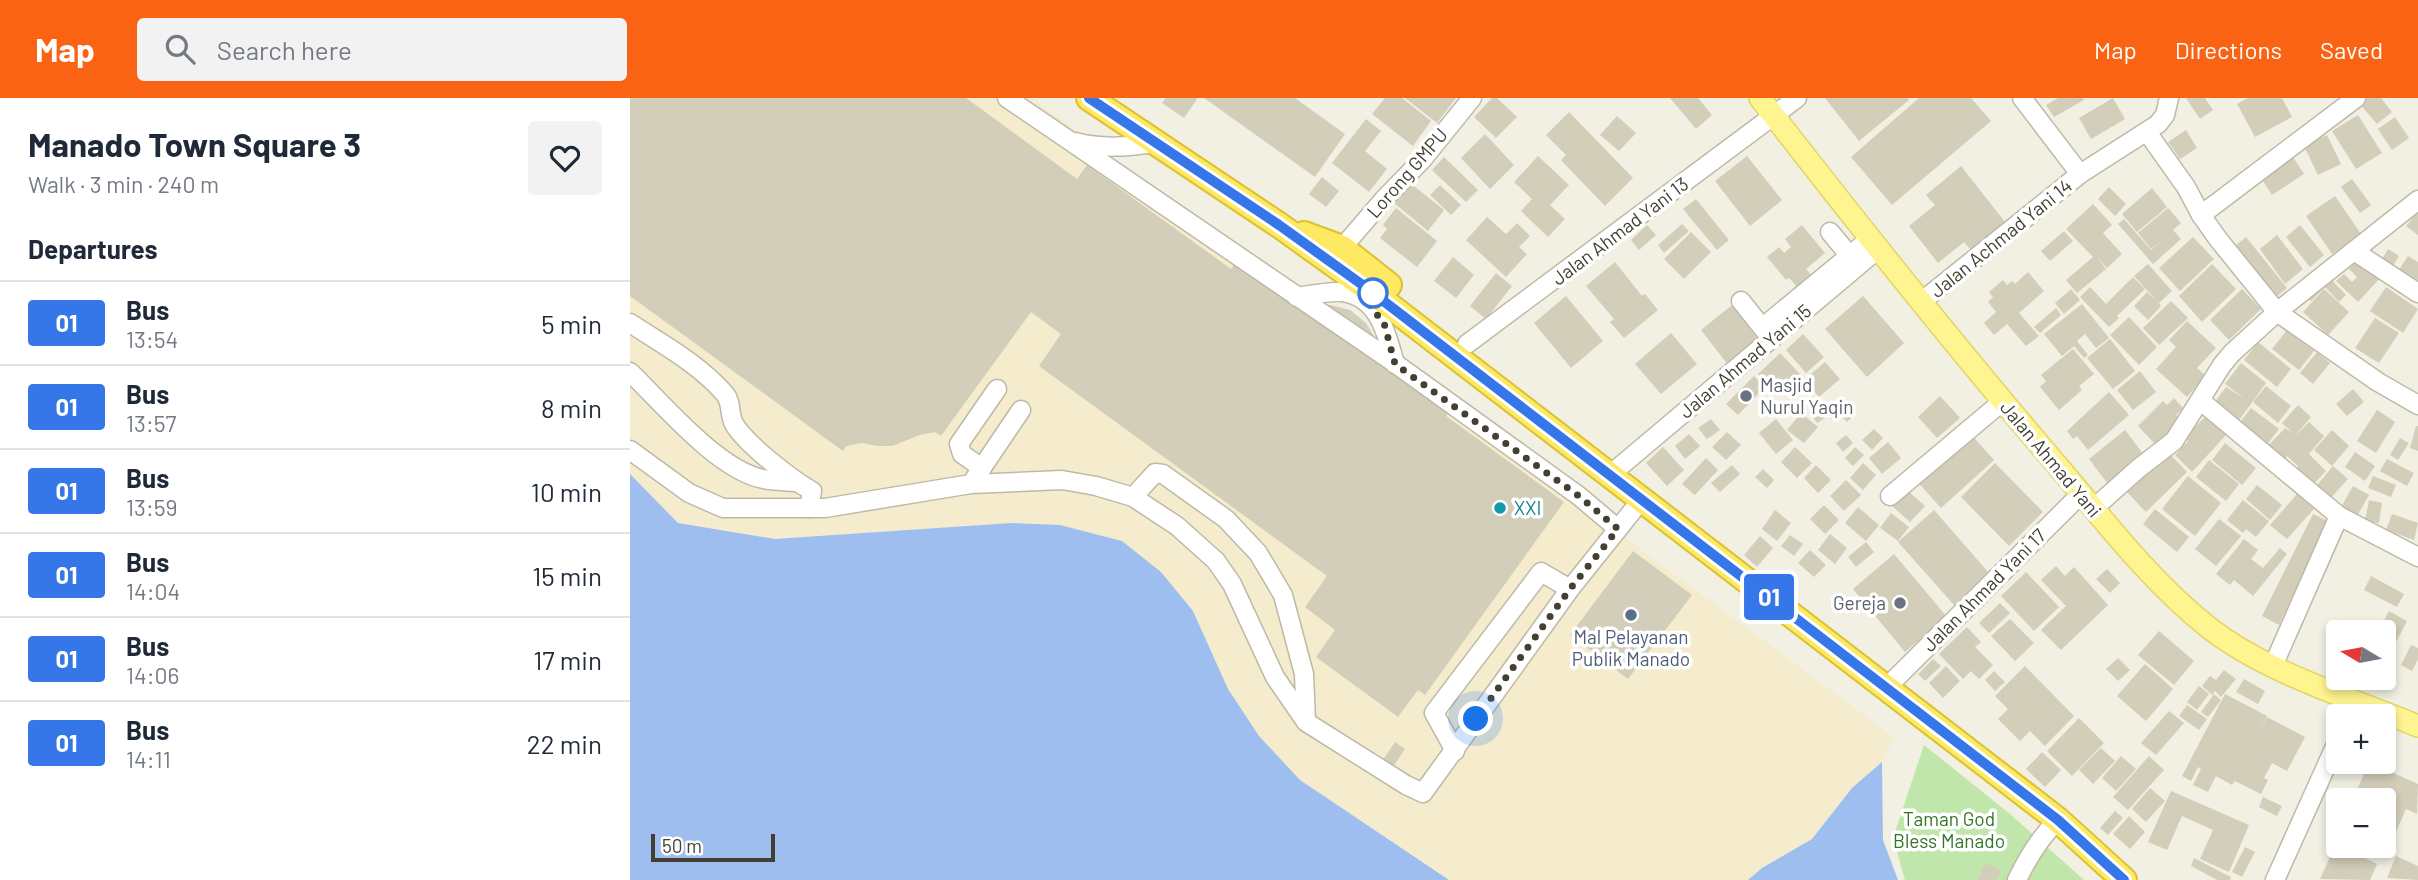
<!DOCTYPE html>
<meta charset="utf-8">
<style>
:root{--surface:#fff;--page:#f2f2f3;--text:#1f2937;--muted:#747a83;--line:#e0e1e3;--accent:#f96313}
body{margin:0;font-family:Barlow,sans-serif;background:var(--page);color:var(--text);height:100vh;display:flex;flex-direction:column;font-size:26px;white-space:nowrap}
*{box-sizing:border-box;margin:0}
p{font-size:23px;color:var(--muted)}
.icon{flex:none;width:38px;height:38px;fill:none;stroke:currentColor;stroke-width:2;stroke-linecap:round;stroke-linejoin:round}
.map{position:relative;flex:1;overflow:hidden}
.details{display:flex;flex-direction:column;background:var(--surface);width:630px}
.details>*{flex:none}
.badge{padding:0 14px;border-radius:5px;font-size:24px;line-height:46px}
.needle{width:46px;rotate:280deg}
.controls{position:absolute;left:1696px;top:522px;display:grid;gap:14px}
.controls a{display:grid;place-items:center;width:70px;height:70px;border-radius:7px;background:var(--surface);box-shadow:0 4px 10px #0003;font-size:35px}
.scale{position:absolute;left:21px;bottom:18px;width:124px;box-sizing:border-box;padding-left:7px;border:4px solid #434033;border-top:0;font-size:19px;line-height:24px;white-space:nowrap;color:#434033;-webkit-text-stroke:5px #fff;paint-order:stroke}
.you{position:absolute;width:35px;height:35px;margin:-18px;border:5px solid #fff;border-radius:50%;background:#1a73e8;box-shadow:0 0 0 10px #1a73e833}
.map>.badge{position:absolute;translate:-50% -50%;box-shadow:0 0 0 4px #fff}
h2{padding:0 28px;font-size:26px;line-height:63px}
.round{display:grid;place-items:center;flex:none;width:74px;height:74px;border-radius:7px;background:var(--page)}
.summary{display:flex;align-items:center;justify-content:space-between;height:119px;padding:0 28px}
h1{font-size:33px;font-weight:700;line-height:52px}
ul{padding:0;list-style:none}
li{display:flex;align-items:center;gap:21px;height:84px;padding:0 28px;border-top:2px solid var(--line)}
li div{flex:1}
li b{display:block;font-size:26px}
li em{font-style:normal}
li .badge{min-width:77px;font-weight:700;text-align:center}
header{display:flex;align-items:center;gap:42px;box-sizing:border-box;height:98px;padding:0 35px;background:var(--accent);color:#fff}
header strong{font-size:33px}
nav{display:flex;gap:38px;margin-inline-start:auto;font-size:24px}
.search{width:490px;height:63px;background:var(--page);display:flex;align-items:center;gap:18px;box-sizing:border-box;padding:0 24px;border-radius:7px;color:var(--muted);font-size:26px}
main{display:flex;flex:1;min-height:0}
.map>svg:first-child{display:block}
</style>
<header>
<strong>Map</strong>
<div class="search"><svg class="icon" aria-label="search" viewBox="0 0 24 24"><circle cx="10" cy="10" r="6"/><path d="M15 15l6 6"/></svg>Search here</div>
<nav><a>Map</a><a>Directions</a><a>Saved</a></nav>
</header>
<main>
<section class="details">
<div class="summary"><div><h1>Manado Town Square 3</h1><p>Walk · 3 min · 240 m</p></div><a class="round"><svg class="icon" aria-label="heart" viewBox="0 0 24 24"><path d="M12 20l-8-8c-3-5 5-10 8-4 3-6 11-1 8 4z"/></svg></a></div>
<h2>Departures</h2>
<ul>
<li><span class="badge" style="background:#3577e9;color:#fff">01</span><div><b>Bus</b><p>13:54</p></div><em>5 min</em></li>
<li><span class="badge" style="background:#3577e9;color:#fff">01</span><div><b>Bus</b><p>13:57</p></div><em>8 min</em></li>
<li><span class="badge" style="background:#3577e9;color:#fff">01</span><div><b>Bus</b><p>13:59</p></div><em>10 min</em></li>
<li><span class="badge" style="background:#3577e9;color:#fff">01</span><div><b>Bus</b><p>14:04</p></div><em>15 min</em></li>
<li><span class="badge" style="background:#3577e9;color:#fff">01</span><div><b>Bus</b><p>14:06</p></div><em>17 min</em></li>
<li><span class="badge" style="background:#3577e9;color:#fff">01</span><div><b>Bus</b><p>14:11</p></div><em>22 min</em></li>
</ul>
</section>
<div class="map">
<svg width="1788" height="782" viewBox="0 0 1788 782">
<rect width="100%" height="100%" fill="#f1f0e3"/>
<polygon fill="#f4eccd" points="0,0 402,0 1264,639 1252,664 1222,690 1182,741 1132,770 1118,782 819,782 670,682 629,638 598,591 563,513 430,427 381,425 145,441 48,425 0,376"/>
<polygon fill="#c0e6ab" points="1294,647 1380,716 1454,782 1275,782 1263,740"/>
<g fill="#9ebeef">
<polygon points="0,376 48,425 145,441 381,425 430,427 492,443 531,474 563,513 598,591 629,638 670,682 819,782 0,782"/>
<polygon points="1252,664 1253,742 1268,782 1118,782 1132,770 1182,741 1222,690"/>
</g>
<g fill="#d3ceb9">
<polygon points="0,0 336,0 447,81 457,67 601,171 606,163 674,207 701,207 720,212 736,225 747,243 755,271 787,289 820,312 816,318 934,404 795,597 788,592 768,619 686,559 705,532 675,509 697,478 409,268 431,236 401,214 311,338 305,334 290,337 262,348 247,348 232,345 216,348 213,353 0,198"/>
<polygon points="536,0 566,0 567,1 554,20 532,5"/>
<polygon points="574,0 665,0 715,36 685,79"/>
<polygon points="755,0 772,0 801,23 783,48 742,16"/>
<polygon points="775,0 826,0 807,25"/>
<polygon points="862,0 867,0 887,19 866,40 844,19"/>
<polygon points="1040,0 1068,0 1082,17 1066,31"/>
<polygon points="1195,0 1277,0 1279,2 1229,43"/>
<polygon points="1289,0 1341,0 1361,23 1262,107 1221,59"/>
<polygon points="1428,0 1453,0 1454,2 1424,19 1416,7"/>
<polygon points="1483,0 1495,21 1461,41 1449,20"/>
<polygon points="1556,0 1575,0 1583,12 1570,21"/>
<polygon points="1618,0 1652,0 1662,19 1625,39 1607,6"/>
<polygon points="1732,0 1751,0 1762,14 1747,26 1728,4"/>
<polygon points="939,14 1003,80 975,108 931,62 936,57 916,37"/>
<polygon points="1728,17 1752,55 1726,71 1702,33"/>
<polygon points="987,18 1006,35 989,53 970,37"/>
<polygon points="1765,19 1779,40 1762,52 1748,31"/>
<polygon points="736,21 751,33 735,53 757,71 739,94 702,65"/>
<polygon points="1556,32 1567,50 1550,61 1538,44"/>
<polygon points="855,36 884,67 860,91 831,60"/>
<polygon points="1697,37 1711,66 1688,77 1674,48"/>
<polygon points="908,58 939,87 920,107 935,121 918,139 891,113 902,101 884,84"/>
<polygon points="1117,58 1152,102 1120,128 1085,83"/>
<polygon points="814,59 848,92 836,104 802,72"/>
<polygon points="1663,59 1674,76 1642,97 1631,80"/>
<polygon points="1331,68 1375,124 1341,152 1334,144 1308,165 1279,128 1305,107 1296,97"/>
<polygon points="692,79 709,93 696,109 679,96"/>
<polygon points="1722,81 1741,107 1730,115 1711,89"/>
<polygon points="780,85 814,112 798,133 764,105"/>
<polygon points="810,87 831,107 821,117 800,97"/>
<polygon points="1479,89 1496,106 1485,118 1468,101"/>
<polygon points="1522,90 1537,109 1507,134 1492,116"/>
<polygon points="1705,98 1731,136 1702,156 1676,118"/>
<polygon points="1066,101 1099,142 1087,152 1053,111"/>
<polygon points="1463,106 1482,127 1473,135 1492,156 1477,170 1467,159 1476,171 1447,195 1436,182 1463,159 1436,131"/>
<polygon points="766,110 807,143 787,169 750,140 757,131 753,127"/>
<polygon points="1538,110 1551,125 1543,132 1551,141 1523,166 1488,126 1494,121 1521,152 1535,140 1521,151 1508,135"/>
<polygon points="1788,113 1788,137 1776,128"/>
<polygon points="857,119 876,136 887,125 900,138 889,149 897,156 876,179 836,142"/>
<polygon points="1052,126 1059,133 1034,155 1028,147"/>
<polygon points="1017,127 1026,137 1009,152 1001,142"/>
<polygon points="1172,127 1195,155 1176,171 1184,180 1170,192 1159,180 1156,182 1137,159 1149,149 1154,155 1161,149 1155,141"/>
<polygon points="1670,127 1694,157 1680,169 1656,139"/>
<polygon points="1434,133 1443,143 1420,163 1411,153"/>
<polygon points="1061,134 1081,154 1054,181 1034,161"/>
<polygon points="1647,137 1673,171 1655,186 1630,151"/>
<polygon points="1563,139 1584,161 1550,193 1529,170"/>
<polygon points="1616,139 1657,190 1640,204 1599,153"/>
<polygon points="1758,151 1769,158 1763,168 1752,161"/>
<polygon points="1778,158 1788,164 1788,184 1769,172"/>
<polygon points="823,159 844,177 826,200 804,183"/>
<polygon points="1730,159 1751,179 1728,204 1706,183 1714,176 1722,184 1727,179 1719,171"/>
<polygon points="985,164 1012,198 1015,196 1028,212 994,240 980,224 984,221 956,188"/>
<polygon points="1518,166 1542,193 1529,205 1531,208 1518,222 1504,208 1517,194 1527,203 1504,178"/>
<polygon points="1582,166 1606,191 1572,224 1549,198"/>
<polygon points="1398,174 1414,193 1389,215 1409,238 1396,248 1377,226 1364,237 1354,225 1366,214 1358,204 1363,199 1359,194 1373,182 1377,187 1382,183 1385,186"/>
<polygon points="866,175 882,188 856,221 840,208"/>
<polygon points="1696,176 1716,197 1709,204 1695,189 1681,203 1674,196"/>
<polygon points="1503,179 1515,191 1487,218 1489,220 1479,229 1450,199 1460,189 1476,206"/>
<polygon points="1756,189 1788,211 1773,235 1740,213"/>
<polygon points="1441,191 1450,202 1434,216 1425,205"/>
<polygon points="1612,191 1631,211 1599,242 1580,222"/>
<polygon points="1694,191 1719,214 1698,237 1673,214"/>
<polygon points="936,198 973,243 941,270 904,225"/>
<polygon points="1233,198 1274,245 1237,279 1195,231"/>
<polygon points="1541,203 1558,220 1529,247 1513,230"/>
<polygon points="1452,206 1479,240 1466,250 1455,236 1447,243 1458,257 1454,260 1444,248 1432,258 1414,236"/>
<polygon points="1102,207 1128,242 1099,268 1071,232"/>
<polygon points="1426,210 1431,217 1410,235 1404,229"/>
<polygon points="1499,219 1527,249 1509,267 1480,237"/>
<polygon points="1745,220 1769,235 1749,265 1725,250"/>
<polygon points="1557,223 1586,250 1567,270 1576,278 1557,299 1526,271 1546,249 1539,242"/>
<polygon points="1657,232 1684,253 1669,272 1642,251"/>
<polygon points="1041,235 1067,266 1031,296 1005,266"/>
<polygon points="1173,236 1194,259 1176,275 1156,252"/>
<polygon points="1480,241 1505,273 1483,291 1457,260"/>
<polygon points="1628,244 1661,271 1647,289 1614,262"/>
<polygon points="1443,251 1464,276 1449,288 1452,292 1429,312 1410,289 1416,283 1411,277"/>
<polygon points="1687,254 1700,265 1683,286 1670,275"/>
<polygon points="1150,255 1171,277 1148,298 1128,276"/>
<polygon points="1195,264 1210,281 1189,299 1174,282"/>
<polygon points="1611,265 1636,285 1605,328 1581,309 1596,289 1615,301 1595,286"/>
<polygon points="1510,273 1526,294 1503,312 1487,292"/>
<polygon points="1124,278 1135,289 1108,317 1096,306"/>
<polygon points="1636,288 1661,308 1648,325 1623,304"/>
<polygon points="1723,291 1734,304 1717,318 1706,306"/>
<polygon points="1479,294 1499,317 1458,352 1447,338 1443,341 1437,333"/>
<polygon points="1310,298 1330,320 1307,340 1288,319"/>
<polygon points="1544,300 1553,310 1546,317 1551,321 1525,346 1508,328 1533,303 1537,307"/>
<polygon points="1192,304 1200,317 1187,325 1179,313"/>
<polygon points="1213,304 1225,316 1217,324 1205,311"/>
<polygon points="1668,307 1681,319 1665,338 1679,324 1694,338 1679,356 1696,373 1679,391 1662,374 1668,368 1657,358 1653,363 1636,350 1655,330 1663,335 1652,325"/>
<polygon points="1621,310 1649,331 1632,353 1604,332"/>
<polygon points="1747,312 1765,324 1746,355 1727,343"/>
<polygon points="1171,315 1188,329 1174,345 1157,332"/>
<polygon points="1577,317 1597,336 1562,374 1545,357 1558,343 1555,339"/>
<polygon points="1081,321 1090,332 1077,341 1068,330"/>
<polygon points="1146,321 1163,342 1146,356 1129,335"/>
<polygon points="1786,328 1788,328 1788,353 1780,350"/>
<polygon points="1244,331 1253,340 1242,352 1232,342"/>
<polygon points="1495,332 1514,357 1478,386 1459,361"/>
<polygon points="1702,332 1719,348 1702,368 1684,352"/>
<polygon points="1097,334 1111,347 1096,362 1082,349"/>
<polygon points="1339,334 1364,362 1311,410 1286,382"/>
<polygon points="1059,336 1070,348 1055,361 1045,348"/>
<polygon points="1216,337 1223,345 1213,354 1206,345"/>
<polygon points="1770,340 1779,345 1768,362 1760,357"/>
<polygon points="1258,344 1271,360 1252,376 1239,360"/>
<polygon points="1595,345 1626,370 1612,387 1582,362"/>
<polygon points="1033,349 1054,372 1037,388 1016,365"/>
<polygon points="1165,349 1182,365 1167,380 1151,364"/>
<polygon points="1225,349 1234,357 1223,368 1215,360"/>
<polygon points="1536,352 1557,374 1516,414 1495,392"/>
<polygon points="1725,354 1745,368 1735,383 1715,369"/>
<polygon points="1076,360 1088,372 1065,397 1052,386"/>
<polygon points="1757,361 1784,375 1777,388 1750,373"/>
<polygon points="1579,362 1609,386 1596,403 1566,379"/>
<polygon points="1233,365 1246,377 1233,392 1220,380"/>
<polygon points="1365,365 1413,414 1379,448 1331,399"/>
<polygon points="1102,367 1110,376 1090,394 1081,385"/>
<polygon points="1186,367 1201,382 1188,395 1174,380"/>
<polygon points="1703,368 1718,381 1698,403 1684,391"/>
<polygon points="1133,371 1144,382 1137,390 1125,379"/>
<polygon points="1558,378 1591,405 1565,438 1532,411"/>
<polygon points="1743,378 1766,387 1761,399 1738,390"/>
<polygon points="1216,382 1231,397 1214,413 1200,398"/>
<polygon points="1627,387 1652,407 1640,422 1616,401"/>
<polygon points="1723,388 1739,397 1726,420 1710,411"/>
<polygon points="1277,392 1295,408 1280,424 1262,408"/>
<polygon points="1667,396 1684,411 1657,441 1640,427"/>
<polygon points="1613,402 1639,423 1626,439 1616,431 1613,435 1597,422"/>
<polygon points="1739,402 1752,405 1749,425 1735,423"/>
<polygon points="1194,407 1209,422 1195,436 1180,421"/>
<polygon points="1228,409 1249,427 1236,443 1215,425"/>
<polygon points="1525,411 1559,439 1547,454 1513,426"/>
<polygon points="1145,412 1161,425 1147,443 1132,431"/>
<polygon points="1304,412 1359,475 1324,507 1268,444"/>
<polygon points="1261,415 1279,429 1268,443 1250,430"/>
<polygon points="1683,416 1700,424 1649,527 1632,518"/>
<polygon points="1762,416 1788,425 1784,442 1756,432"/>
<polygon points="1589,421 1611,438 1586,468 1565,451"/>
<polygon points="1200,436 1217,450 1205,466 1188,452"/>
<polygon points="1160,437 1173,446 1164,458 1151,448"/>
<polygon points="1130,438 1143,450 1127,469 1114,457"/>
<polygon points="1614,441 1628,452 1621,461 1633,470 1650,450 1657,456 1623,498 1604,482 1600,487 1586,476"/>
<polygon points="1236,444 1244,454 1226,469 1218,459"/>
<polygon points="1180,452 1196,467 1184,479 1168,465"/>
<polygon points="1003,453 1062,497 998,581 940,537"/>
<polygon points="1264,456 1317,519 1275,554 1223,491"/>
<polygon points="1426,468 1435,478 1444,469 1478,507 1431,552 1411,532 1436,508 1411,482"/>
<polygon points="1477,471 1490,485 1480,495 1466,481"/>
<polygon points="1396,474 1429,509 1404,533 1371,498"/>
<polygon points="1741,478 1774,496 1767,509 1734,492"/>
<polygon points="1370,505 1380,515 1359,535 1349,525"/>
<polygon points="1759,513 1777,523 1756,563 1754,561 1754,534 1748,534"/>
<polygon points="1380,521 1404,545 1385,563 1361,538"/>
<polygon points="1337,529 1351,544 1345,549 1363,567 1349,581 1341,573 1333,581 1309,556"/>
<polygon points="1529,533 1564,563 1544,587 1508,557"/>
<polygon points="1781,547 1788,550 1788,561 1782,573 1771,567"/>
<polygon points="1488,560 1500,572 1488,583 1476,571"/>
<polygon points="1303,561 1311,568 1295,583 1288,576"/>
<polygon points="1515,566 1543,591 1516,623 1487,598"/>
<polygon points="1316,568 1330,583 1313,600 1299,585"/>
<polygon points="1395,568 1444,618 1415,648 1400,633 1390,643 1368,621 1378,611 1365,598"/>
<polygon points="1594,572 1606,581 1591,599 1585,593 1582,597 1572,588 1580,578 1586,582"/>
<polygon points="1364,573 1375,584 1365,593 1355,582"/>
<polygon points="1614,581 1635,593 1628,606 1606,594"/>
<polygon points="1569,588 1579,596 1567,612 1557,604"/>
<polygon points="1584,596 1591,602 1578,619 1571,614"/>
<polygon points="1595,596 1637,618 1626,639 1637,619 1675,639 1657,673 1642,665 1634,680 1638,682 1631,696 1605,683 1602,687 1586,678 1578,694 1563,687 1571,671 1568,669 1561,683 1552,678"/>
<polygon points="1557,607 1577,621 1569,632 1549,618"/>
<polygon points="1539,613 1554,625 1526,657 1511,645"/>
<polygon points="1449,620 1474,645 1442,678 1417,653"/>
<polygon points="765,644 775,651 757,678 747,671"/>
<polygon points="1471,650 1485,663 1463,686 1449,672"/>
<polygon points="1412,654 1431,672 1415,689 1396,671"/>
<polygon points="1491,658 1506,671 1486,693 1472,680"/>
<polygon points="1519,658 1534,672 1498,712 1483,699"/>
<polygon points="1739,664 1788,686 1787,716 1776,711 1758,752 1746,747 1754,747 1754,702 1740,702 1743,696 1728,690"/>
<polygon points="1520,690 1535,703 1516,724 1502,711"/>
<polygon points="1541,693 1619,727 1599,774 1570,761 1583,732 1552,718 1537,752 1518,744"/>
<polygon points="1633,699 1652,708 1647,718 1629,709"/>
<polygon points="1485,713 1493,720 1478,737 1470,730"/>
<polygon points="1499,718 1515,734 1500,751 1483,736"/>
<polygon points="1708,741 1708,747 1728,749 1725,755 1747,766 1740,782 1690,781"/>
<polygon points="1615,749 1625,754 1612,779 1602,774"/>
<polygon points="1766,758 1788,768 1788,782 1757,780"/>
<polygon points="1564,760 1601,779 1600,782 1587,782 1561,768"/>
<polygon points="1355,765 1371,772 1367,782 1348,782"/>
</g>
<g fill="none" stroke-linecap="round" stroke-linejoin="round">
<g stroke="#bdb9a6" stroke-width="21">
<g id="minor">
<polyline points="377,0 759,261 949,398 988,431"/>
<polyline points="1392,0 1450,76"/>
<polyline points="1517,34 1556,89 1571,117 1588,141 1647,214 1748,284 1788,307"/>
<path d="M445 44C472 51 496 49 524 45"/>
<polyline points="1571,117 1726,0"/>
<polyline points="1200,134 1220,158"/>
<polyline points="712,150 754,101 792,62 842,0"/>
<polyline points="1724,153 1788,195"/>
<path d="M667 199C681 197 698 193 712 194 749 198 757 237 765 266"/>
<polyline points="1111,203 1139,238"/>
<polyline points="1291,204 1450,76 1528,26 1535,17 1539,0"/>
<path d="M0 225C32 246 69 266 95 296 102 304 99 317 104 326 116 346 161 381 182 393L179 410"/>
<polyline points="1133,229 1241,140"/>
<polyline points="837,246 1167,0"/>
<path d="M0 274C33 306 88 372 133 381 143 383 155 383 165 384"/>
<polyline points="1571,303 1709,418 1643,568"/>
<polyline points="0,352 59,395 93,410 195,410 341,386 432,382 466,388 503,399 547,428 586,463 602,486 645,579 676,624 776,687 793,695 940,491 1012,401"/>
<polyline points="352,370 332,356 329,346 367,291"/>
<polyline points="981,376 1249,150"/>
<polyline points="345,380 391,312"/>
<polyline points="1260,398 1373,303"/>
<polyline points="503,399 525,375 533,376 596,421 628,455 653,497 674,576 676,623"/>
<polyline points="1463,411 1509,370 1544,343 1592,267 1602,255 1647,214 1788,102"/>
<polyline points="1709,418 1788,459"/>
<polyline points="1257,589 1451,396"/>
<polyline points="825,653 804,615 911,474 940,491"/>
<path d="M1387 782C1398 759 1410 739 1428 722"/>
<polyline points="1645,782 1708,642"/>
</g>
</g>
<g stroke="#e2d560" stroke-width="24">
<path id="major" d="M1130 0C1226 124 1324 247 1426 366 1474 422 1520 483 1578 529 1635 574 1720 600 1788 628"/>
</g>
<g stroke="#dcc033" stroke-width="28">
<g id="highway">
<polyline points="459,0 649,127 734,188 1428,722 1494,782"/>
<polyline points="674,136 712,150 759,187"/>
</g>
</g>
<use href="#minor" stroke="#fff" stroke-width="18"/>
<use href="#major" stroke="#fef490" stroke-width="21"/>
<use href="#highway" stroke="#fde962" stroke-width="24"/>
</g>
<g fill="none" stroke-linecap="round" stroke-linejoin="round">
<g stroke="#fff" stroke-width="16">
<polyline id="line" points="459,0 649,127 734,188 1428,722 1494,782"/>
</g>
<use href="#line" stroke="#3577e9" stroke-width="10"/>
<polyline stroke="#434033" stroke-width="7" stroke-dasharray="0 12.6" points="743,195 740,208 754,225 765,266 949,398 988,431 940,491 846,621"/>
</g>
<circle fill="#fff" stroke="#3577e9" stroke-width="3.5" cx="743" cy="195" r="14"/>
<g fill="#6b7280" stroke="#fff" stroke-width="2.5">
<circle cx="1116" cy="298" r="7"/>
<circle cx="1270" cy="505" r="7"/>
</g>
<circle fill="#0f9aa8" stroke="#fff" stroke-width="2.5" cx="870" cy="410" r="7"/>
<circle fill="#5c6f8a" stroke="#fff" stroke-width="2.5" cx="1001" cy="517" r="7"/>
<g text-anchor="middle" stroke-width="7" stroke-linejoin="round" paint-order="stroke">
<g font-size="19" fill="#434033" stroke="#fff">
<text transform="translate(777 75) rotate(-49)" y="7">Lorong GMPU</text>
<text transform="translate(990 133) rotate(-37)" y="7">Jalan Ahmad Yani 13</text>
<text transform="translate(1371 140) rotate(-39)" y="7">Jalan Achmad Yani 14</text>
<text transform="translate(1115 263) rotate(-40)" y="7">Jalan Ahmad Yani 15</text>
<text transform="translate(1421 361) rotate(50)" y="7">Jalan Ahmad Yani</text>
<text transform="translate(1354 492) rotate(-45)" y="7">Jalan Ahmad Yani 17</text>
</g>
<g font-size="19" fill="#5b616d" stroke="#fff" text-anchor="start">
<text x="1130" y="294">Masjid<tspan x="1130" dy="22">Nurul Yaqin</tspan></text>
<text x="1256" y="512" text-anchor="end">Gereja</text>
</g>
<g font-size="19" fill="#0d838f" stroke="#fff" text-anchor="start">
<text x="884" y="417">XXI</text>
</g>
<g font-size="19" fill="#4e5e75" stroke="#fff">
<text x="1001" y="546">Mal Pelayanan<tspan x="1001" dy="22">Publik Manado</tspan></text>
</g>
<g font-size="19" fill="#357428" stroke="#fff">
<text x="1319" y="728">Taman God<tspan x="1319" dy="22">Bless Manado</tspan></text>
</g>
</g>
</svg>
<div class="controls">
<a><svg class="needle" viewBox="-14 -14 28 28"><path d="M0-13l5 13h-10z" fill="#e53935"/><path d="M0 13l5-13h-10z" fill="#747a83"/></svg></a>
<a>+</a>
<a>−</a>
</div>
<div class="scale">50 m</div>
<div class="you" style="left:846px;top:621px"></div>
<b class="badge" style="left:1139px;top:499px;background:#3577e9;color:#fff">01</b>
</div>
</main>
